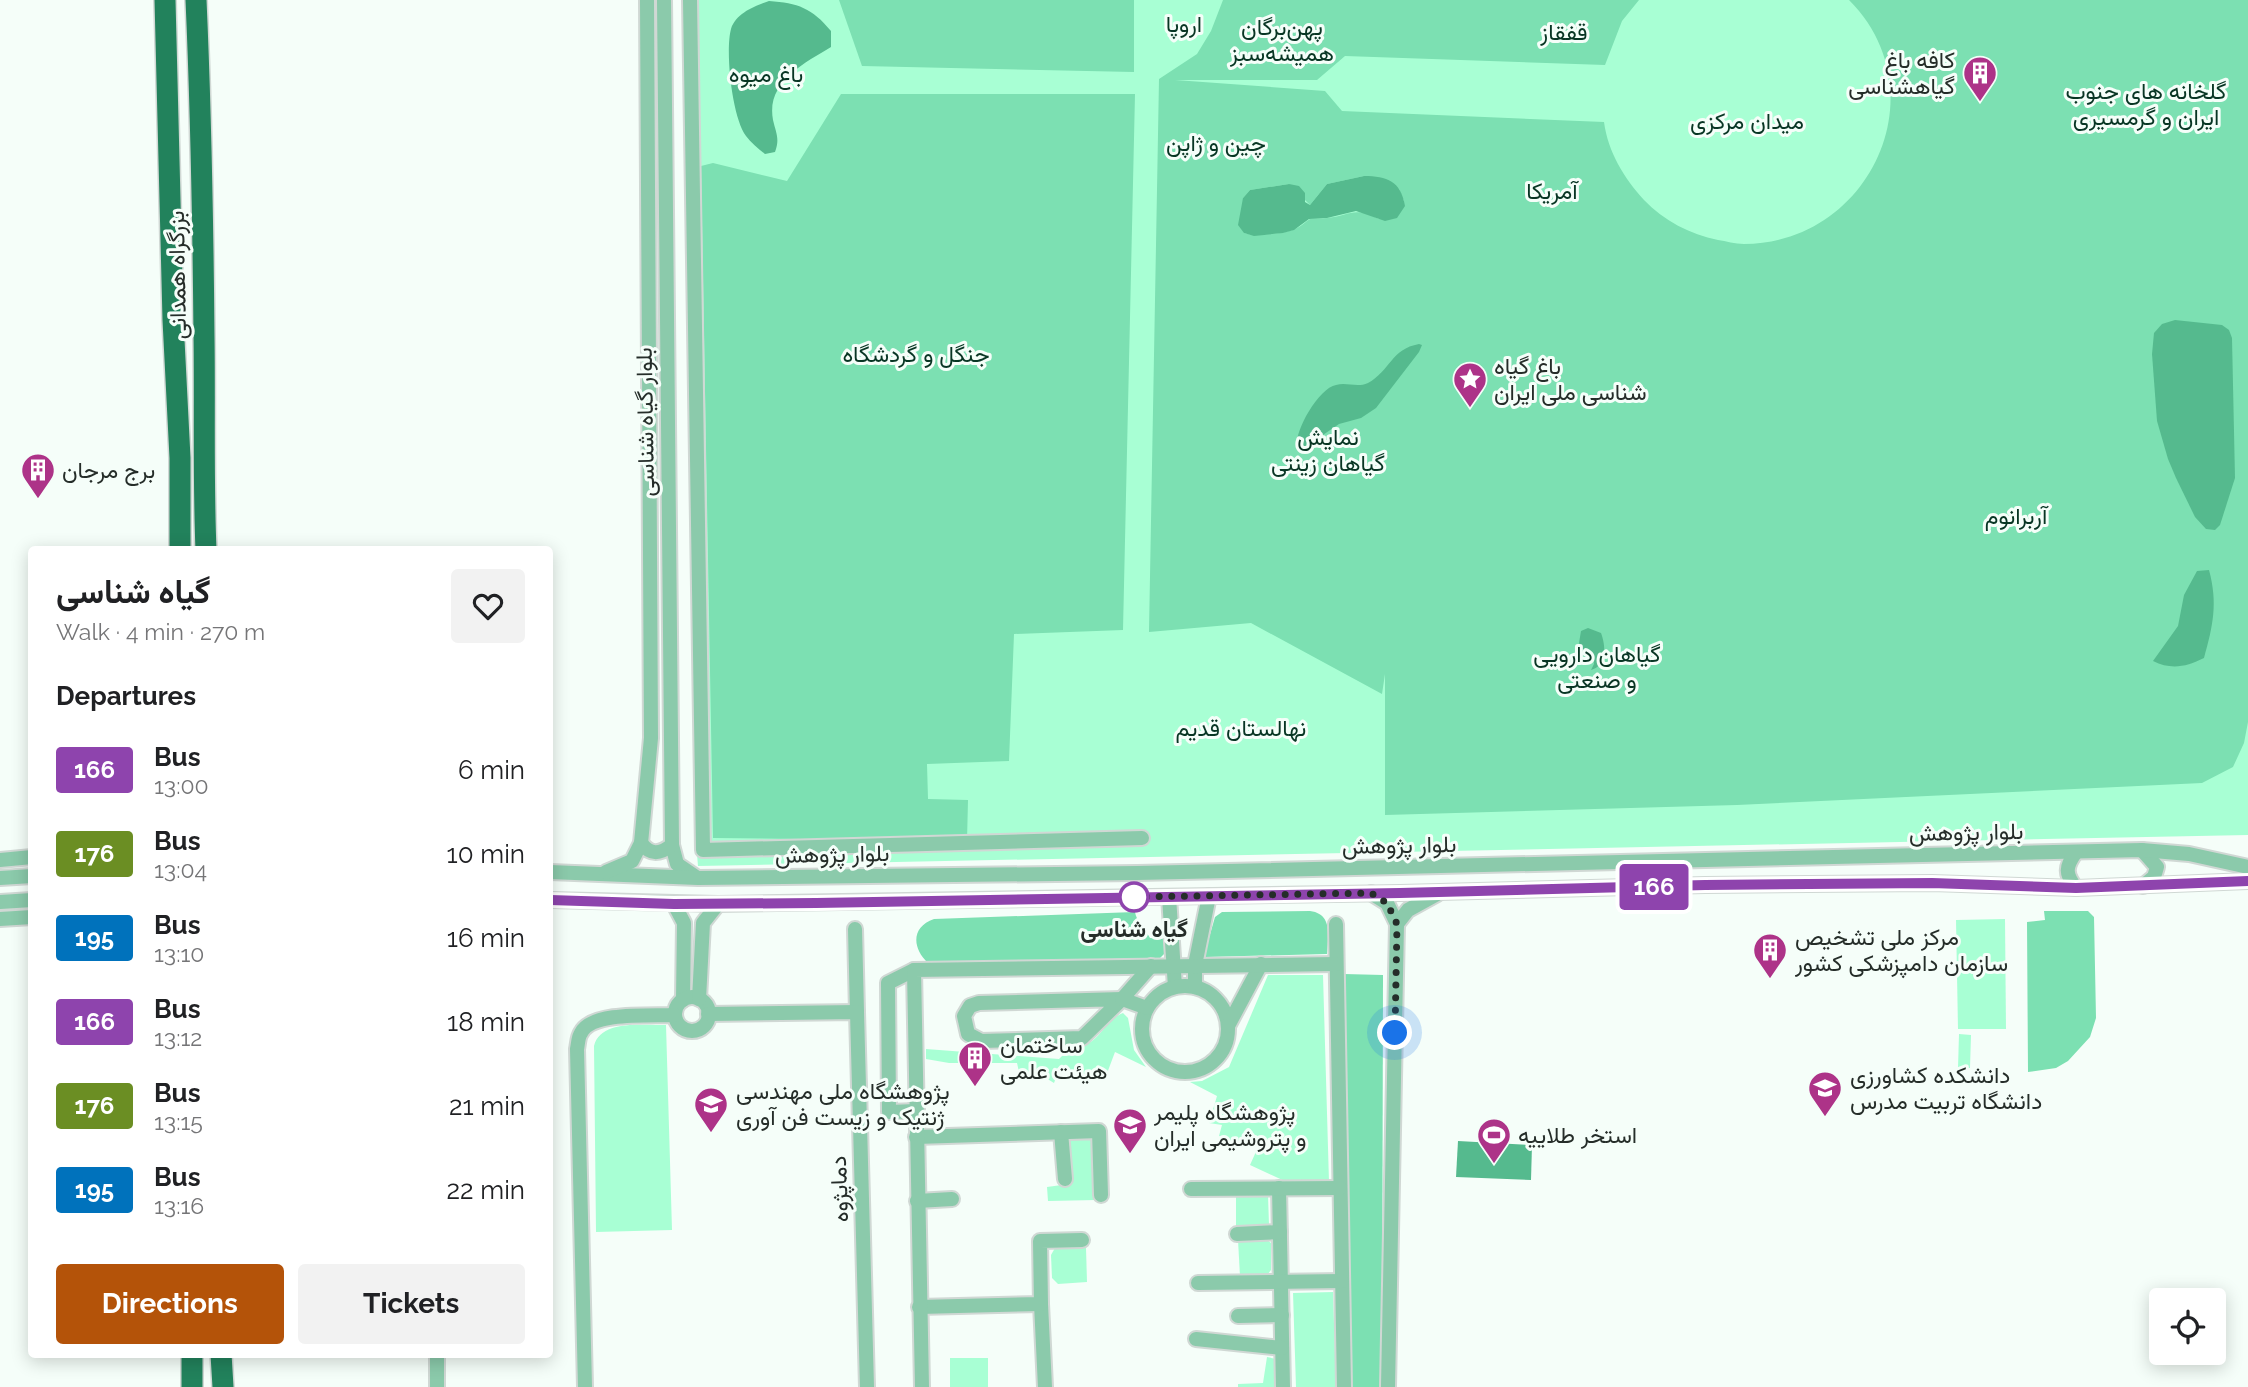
<!DOCTYPE html>
<meta charset="utf-8">
<style>
:root{--surface:#fff;--page:#f2f2f2;--text:#202124;--muted:#757577;--accent:#b45309}
body{margin:0;font-family:Raleway,Vazirmatn,sans-serif;background:var(--page);color:var(--text);height:100vh;display:flex;flex-direction:column;font-size:26px;white-space:nowrap}
*{box-sizing:border-box;margin:0}
p{font-size:23px;color:var(--muted)}
.icon{flex:none;width:38px;height:38px;fill:none;stroke:currentColor;stroke-width:2;stroke-linecap:round;stroke-linejoin:round}
.map{position:relative;flex:1;overflow:hidden}
.sheet{position:absolute;left:28px;top:546px;width:525px;height:812px;display:flex;flex-direction:column;background:var(--surface);border-radius:7px;box-shadow:0 4px 18px #0003}
.sheet>*{flex:none}
.badge{padding:0 14px;border-radius:5px;font-size:24px;line-height:46px}
.fabs{position:absolute;left:2149px;top:1288px;display:grid;gap:14px}
.fabs a{display:grid;place-items:center;width:77px;height:77px;border-radius:7px;background:var(--surface);box-shadow:0 4px 18px #0003;font-size:35px}
.you{position:absolute;width:35px;height:35px;margin:-18px;border:5px solid #fff;border-radius:50%;background:#1a73e8;box-shadow:0 0 0 10px #1a73e833}
.map>.badge{position:absolute;translate:-50% -50%;box-shadow:0 0 0 4px #fff}
h2{padding:0 28px;font-size:26px;line-height:63px}
.round{display:grid;place-items:center;flex:none;width:74px;height:74px;border-radius:7px;background:var(--page)}
.head{display:flex;align-items:center;justify-content:space-between;height:119px;padding:0 28px}
h1{font-size:33px;font-weight:700;line-height:52px}
.button{display:flex;gap:14px;margin-top:auto;padding:14px 28px}
.button a{flex:1;height:80px;border-radius:7px;background:var(--accent);color:#fff;font-size:28px;font-weight:700;line-height:80px;text-align:center}
.button a+a{background:var(--page);color:var(--text)}
ul{padding:0;list-style:none}
li{display:flex;align-items:center;gap:21px;height:84px;padding:0 28px}
li div{flex:1}
li b{display:block;font-size:26px}
li em{font-style:normal}
li .badge{min-width:77px;font-weight:700;text-align:center}
.map>svg:first-child{display:block}
</style>
<div class="map">
<svg width="2248" height="1387" viewBox="0 0 2248 1387">
<rect width="100%" height="100%" fill="#f5fef9"/>
<g fill="#a8ffd4">
<polygon points="689,0 2248,0 2248,835 698,866 694,818"/>
<polygon points="2005,919 2006,1029 1958,1029 1956,920"/>
<polygon points="1268,975 1323,975 1329,1182 1289,1183 1250,1165 1259,1145 1245,1136 1239,1144 1219,1136 1222,1125 1209,1123 1217,1096 1190,1082 1202,1081 1229,1067"/>
<path d="M1123 1013 1128 1018 1134 1050 1146 1067 1115 1052 1106 1076 1094 1080 1059 1070 1054 1083 1041 1075 1019 1072 1017 1063H949L926 1059V1049L1059 1059 1071 1047C1100 1048 1101 1022 1123 1013Z"/>
<path d="M666 1025 672 1230 596 1232 594 1046C601 1019 643 1026 666 1025Z"/>
<polygon points="1959,1034 1971,1035 1970,1068 1958,1068"/>
<polygon points="1093,1139 1096,1200 1048,1201 1047,1187 1069,1184 1069,1140"/>
<polygon points="1268,1195 1269,1225 1236,1227 1236,1196"/>
<polygon points="1238,1240 1267,1240 1271,1243 1271,1270 1267,1275 1240,1276"/>
<polygon points="1055,1248 1086,1248 1087,1282 1058,1284 1052,1278 1051,1255"/>
<polygon points="1333,1292 1336,1387 1296,1387 1293,1293"/>
<polygon points="1267,1357 1276,1359 1276,1387 1238,1387 1238,1384 1263,1383"/>
<rect x="950" y="1358" width="38" height="29"/>
</g>
<g fill="#7ce0b2" fill-rule="evenodd">
<polygon points="839,0 1134,0 1134,72 862,66"/>
<path d="M1223 0H1639L1622 21 1605 65 1345 56 1317 80H1175L1325 91 1342 111 1604 122C1608 152 1624 178 1644 200 1664 221 1690 234 1718 240 1726 241 1735 244 1744 244 1871 243 1940 91 1849 0H2248V722L2244 743 2233 767 2202 783 1737 805 1385 815V674L1382 694 1251 623 1149 632 1159 79 1197 54 1211 31ZM1364 176 1399 189 1404 201 1379 219C1353 206 1352 215 1327 218 1322 219 1315 218 1310 219 1306 221 1302 226 1297 228 1286 234 1255 237 1244 233L1243 198 1250 190 1289 184 1310 205 1327 184Z"/>
<polygon points="841,94 1135,94 1123,630 1014,634 1009,761 927,764 928,799 968,800 967,841 713,838 701,166 713,163 787,181"/>
<path d="M1310 911C1333 914 1328 936 1327 954L1206 957 1201 953 1203 939 1209 938 1215 917 1222 912Z"/>
<polygon points="2044,911 2088,911 2094,917 2096,1018 2090,1037 2068,1061 2056,1068 2028,1072 2027,922 2045,920"/>
<path d="M1135 912C1136 921 1146 930 1150 938L1166 939 1167 951 1160 958 928 963C912 948 911 927 934 919Z"/>
<polygon points="1344,974 1383,975 1382,1387 1350,1387"/>
</g>
<g fill="#55ba8e">
<path d="M769 1C798 3 812 8 831 31V47C803 64 766 82 773 120 776 133 780 139 775 152L765 154C759 149 751 143 746 136 732 117 725 51 731 29 736 13 755 6 769 1Z"/>
<path d="M1364 176C1387 176 1401 181 1405 206L1397 218 1385 221 1356 211 1327 218 1309 219 1294 230 1283 233 1254 236 1244 233 1238 225 1243 198 1250 190 1289 184 1299 186 1305 193V202L1310 205 1327 184Z"/>
<polygon points="2175,320 2222,325 2229,330 2232,338 2235,478 2220,525 2215,530 2206,529 2195,517 2176,478 2168,459 2157,421 2152,354 2154,333 2162,324"/>
<path d="M1419 344 1422 345 1419 352 1376 408 1361 418 1339 424 1317 439 1313 441 1309 439 1305 447 1299 449 1297 447C1294 431 1319 388 1336 385 1347 382 1357 388 1368 383 1390 371 1391 349 1419 344Z"/>
<path d="M2209 570C2218 603 2213 626 2204 658 2186 667 2171 670 2153 661L2178 626 2184 595 2197 571Z"/>
<path d="M1588 628 1601 633C1606 646 1607 666 1591 670L1594 664 1593 656 1583 653 1579 643 1581 631Z"/>
<polygon points="1458,1141 1532,1145 1531,1180 1456,1177"/>
</g>
<g fill="none" stroke-linecap="round" stroke-linejoin="round">
<g stroke="#d0d8d4" stroke-width="18">
<g id="minor">
<polyline points="664,0 672,845 677,864 696,877"/>
<polyline points="690,0 703,850 1142,838"/>
<path d="M641 843C651 856 660 854 672 845"/>
<polyline points="2142,850 2157,867 2154,877 2143,886"/>
<polyline points="0,860 32,857"/>
<polyline points="550,872 698,878 1137,873 2142,850 2189,854 2248,867"/>
<polyline points="606,872 632,861 641,843 651,738 647,0"/>
<polyline points="0,878 32,876"/>
<path d="M2076 888C2065 874 2065 867 2076 852"/>
<polyline points="1371,893 1387,903 1397,924 1388,1387"/>
<polyline points="1169,897 1175,987"/>
<polyline points="550,900 718,904 1400,893 1705,885 1932,883 2076,888 2248,881"/>
<polyline points="0,902 32,900"/>
<polyline points="674,904 684,923 683,1000"/>
<polyline points="0,919 32,917"/>
<polyline points="1336,924 1344,1387"/>
<polyline points="1397,924 1408,910 1437,894"/>
<polyline points="855,929 857,1012"/>
<polyline points="914,970 888,983 889,1112 917,1111"/>
<circle cx="1185" cy="1029" r="43"/>
<polyline points="1195,987 1195,965 1209,896"/>
<circle cx="692" cy="1014" r="17"/>
<polyline points="699,999 703,923 718,904"/>
<polygon points="1122,999 1082,1038 981,1041 968,1034 964,1016 970,1006 979,1003"/>
<polyline points="1147,1008 1122,999 1151,966"/>
<polyline points="708,1014 857,1012 867,1387"/>
<polyline points="1228,1026 1261,964"/>
<polyline points="1061,1132 1065,1179"/>
<polyline points="916,1137 1099,1131 1101,1195"/>
<polyline points="1279,1188 1283,1387"/>
<polyline points="1191,1189 1340,1188"/>
<polyline points="917,1201 952,1199"/>
<polyline points="1237,1234 1280,1232"/>
<polyline points="1198,1283 1342,1281"/>
<polyline points="1041,1304 1045,1387"/>
<polyline points="919,1307 1041,1304 1040,1241 1082,1240"/>
<polyline points="1238,1316 1282,1315"/>
<polyline points="1196,1339 1282,1348"/>
<polyline points="437,1354 437,1387"/>
<path d="M585 1387 577 1049C578 1045 578 1037 581 1033 591 1011 653 1016 675 1015"/>
<polyline points="922,1387 914,970 1336,964"/>
</g>
</g>
<g stroke="#d0d8d4" stroke-width="24">
<g id="highway">
<polyline points="165,0 173,320 180,458 180,550"/>
<path d="M196 0C201 112 203 224 204 336 205 407 203 478 206 550"/>
<polyline points="192,1354 192,1387"/>
<polyline points="221,1354 223,1387"/>
</g>
</g>
<use href="#minor" stroke="#8bcaab" stroke-width="14"/>
<use href="#highway" stroke="#22825c" stroke-width="21"/>
</g>
<g fill="none" stroke-linecap="round" stroke-linejoin="round">
<g stroke="#fff" stroke-width="16">
<polyline id="line" points="550,900 674,904 816,903 1400,893 1705,885 1932,883 2076,888 2248,881"/>
</g>
<use href="#line" stroke="#8e44ad" stroke-width="10"/>
<polyline stroke="#252d29" stroke-width="7" stroke-dasharray="0 12.6" points="1134,897 1371,893 1387,903 1397,924 1395,1033"/>
</g>
<defs>
<g id="building-pin" transform="scale(1.75)"><path d="M0 17L-7.5 6A9.5 9.5 0 1 1 7.5 6Z" fill="#ad3388" stroke="#f5fef9"/><path d="M-4-6H4V6H1V3H-1V6H-4ZM-2.5-4.3h1.7v1.8h-1.7ZM.8-4.3h1.7v1.8H.8ZM-2.5-1h1.7V.8h-1.7ZM.8-1h1.7V.8H.8Z" fill="#fff"/></g>
<g id="sight-pin" transform="scale(1.75)"><path d="M0 17L-7.5 6A9.5 9.5 0 1 1 7.5 6Z" fill="#ad3388" stroke="#f5fef9"/><path d="M0-6L1.8-2.2L6-1.7L2.9 1.2L3.7 5.4L0 3.3L-3.7 5.4L-2.9 1.2L-6-1.7L-1.8-2.2Z" fill="#fff"/></g>
<g id="university-pin" transform="scale(1.75)"><path d="M0 17L-7.5 6A9.5 9.5 0 1 1 7.5 6Z" fill="#ad3388" stroke="#f5fef9"/><path d="M0-5L7-2L0 1L-7-2ZM-4 1L0 2.5L4 1V4Q0 6-4 4Z" fill="#fff"/></g>
<g id="stadium-pin" transform="scale(1.75)"><path d="M0 17L-7.5 6A9.5 9.5 0 1 1 7.5 6Z" fill="#ad3388" stroke="#f5fef9"/><path d="M0-5a6.5 5 0 1 0 0 10a6.5 5 0 1 0 0-10ZM-3.5-1.8h7v3.6h-7Z" fill="#fff"/></g>
</defs>
<g fill-rule="evenodd">
<use href="#building-pin" x="1980" y="73"/>
<use href="#sight-pin" x="1470" y="379"/>
<use href="#building-pin" x="38" y="470"/>
<use href="#building-pin" x="1770" y="950"/>
<use href="#building-pin" x="975" y="1058"/>
<use href="#university-pin" x="1825" y="1088"/>
<use href="#university-pin" x="711" y="1104"/>
<use href="#university-pin" x="1130" y="1125"/>
<use href="#stadium-pin" x="1494" y="1135"/>
</g>
<circle fill="#fff" stroke="#8e44ad" stroke-width="3.5" cx="1134" cy="897" r="14"/>
<g text-anchor="middle" stroke-width="6" stroke-linejoin="round" paint-order="stroke">
<g font-size="23" fill="#083624" stroke="#f5fef9">
<text x="1184" y="32">اروپا</text>
<text x="1282" y="35">پهن‌برگان<tspan x="1282" dy="26">همیشه‌سبز</tspan></text>
<text x="1564" y="40">قفقاز</text>
<text x="766" y="82">باغ میوه</text>
<text x="2146" y="99">گلخانه های جنوب<tspan x="2146" dy="26">ایران و گرمسیری</tspan></text>
<text x="1747" y="129">میدان مرکزی</text>
<text x="1216" y="151">چین و ژاپن</text>
<text x="1552" y="199">آمریکا</text>
<text x="916" y="362">جنگل و گردشگاه</text>
<text x="1328" y="445">نمایش<tspan x="1328" dy="26">گیاهان زینتی</tspan></text>
<text x="2016" y="524">آربرانوم</text>
<text x="1597" y="662">گیاهان دارویی<tspan x="1597" dy="26">و صنعتی</tspan></text>
<text x="1241" y="736">نهالستان قدیم</text>
</g>
<g font-size="23" fill="#252d29" stroke="#f5fef9" text-anchor="start">
<text x="1955" y="68" text-anchor="end">کافه باغ<tspan x="1955" dy="26">گیاهشناسی</tspan></text>
<text x="1494" y="374">باغ گیاه‌<tspan x="1494" dy="26">شناسی ملی ایران</tspan></text>
<text x="62" y="478">برج مرجان</text>
<text x="1795" y="945">مرکز ملی تشخیص<tspan x="1795" dy="26">سازمان دامپزشکی کشور</tspan></text>
<text x="1000" y="1053">ساختمان<tspan x="1000" dy="26">هیئت علمی</tspan></text>
<text x="1850" y="1083">دانشکده کشاورزی<tspan x="1850" dy="26">دانشگاه تربیت مدرس</tspan></text>
<text x="736" y="1099">پژوهشگاه ملی مهندسی<tspan x="736" dy="26">ژنتیک و زیست فن آوری</tspan></text>
<text x="1154" y="1120">پژوهشگاه پلیمر<tspan x="1154" dy="26">و پتروشیمی ایران</tspan></text>
<text x="1518" y="1143">استخر طلاییه</text>
</g>
<g font-size="23" fill="#252d29" stroke="#f5fef9">
<text transform="translate(177 275) rotate(-91)" y="8">بزرگراه همدانی</text>
<text transform="translate(645 422) rotate(-91)" y="8">بلوار گیاه شناسی</text>
<text transform="translate(1966 832) rotate(-1)" y="8">بلوار پژوهش</text>
<text transform="translate(1399 845) rotate(-1)" y="8">بلوار پژوهش</text>
<text transform="translate(832 854) rotate(-1)" y="8">بلوار پژوهش</text>
<text transform="translate(839 1189) rotate(-92)" y="8">دماپژوه</text>
</g>
<g font-size="23" font-weight="bold" fill="#252d29" stroke="#f5fef9">
<text x="1134" y="937">گیاه شناسی</text>
</g>
</g>
</svg>
<div class="fabs">
<a><svg class="icon" aria-label="locate" viewBox="0 0 24 24"><circle cx="12" cy="12" r="6"/><path d="M12 2v4M12 18v4M2 12h4M18 12h4"/></svg></a>
</div>
<div class="you" style="left:1395px;top:1033px"></div>
<b class="badge" style="left:1654px;top:887px;background:#8e44ad;color:#fff">166</b>
<section class="sheet">
<div class="head"><div><h1>گیاه شناسی</h1><p>Walk · 4 min · 270 m</p></div><a class="round"><svg class="icon" aria-label="heart" viewBox="0 0 24 24"><path d="M12 20l-8-8c-3-5 5-10 8-4 3-6 11-1 8 4z"/></svg></a></div>
<h2>Departures</h2>
<ul>
<li><span class="badge" style="background:#8e44ad;color:#fff">166</span><div><b>Bus</b><p>13:00</p></div><em>6 min</em></li>
<li><span class="badge" style="background:#6b8e23;color:#fff">176</span><div><b>Bus</b><p>13:04</p></div><em>10 min</em></li>
<li><span class="badge" style="background:#0072bc;color:#fff">195</span><div><b>Bus</b><p>13:10</p></div><em>16 min</em></li>
<li><span class="badge" style="background:#8e44ad;color:#fff">166</span><div><b>Bus</b><p>13:12</p></div><em>18 min</em></li>
<li><span class="badge" style="background:#6b8e23;color:#fff">176</span><div><b>Bus</b><p>13:15</p></div><em>21 min</em></li>
<li><span class="badge" style="background:#0072bc;color:#fff">195</span><div><b>Bus</b><p>13:16</p></div><em>22 min</em></li>
</ul>
<div class="button"><a>Directions</a><a>Tickets</a></div>
</section>
</div>
